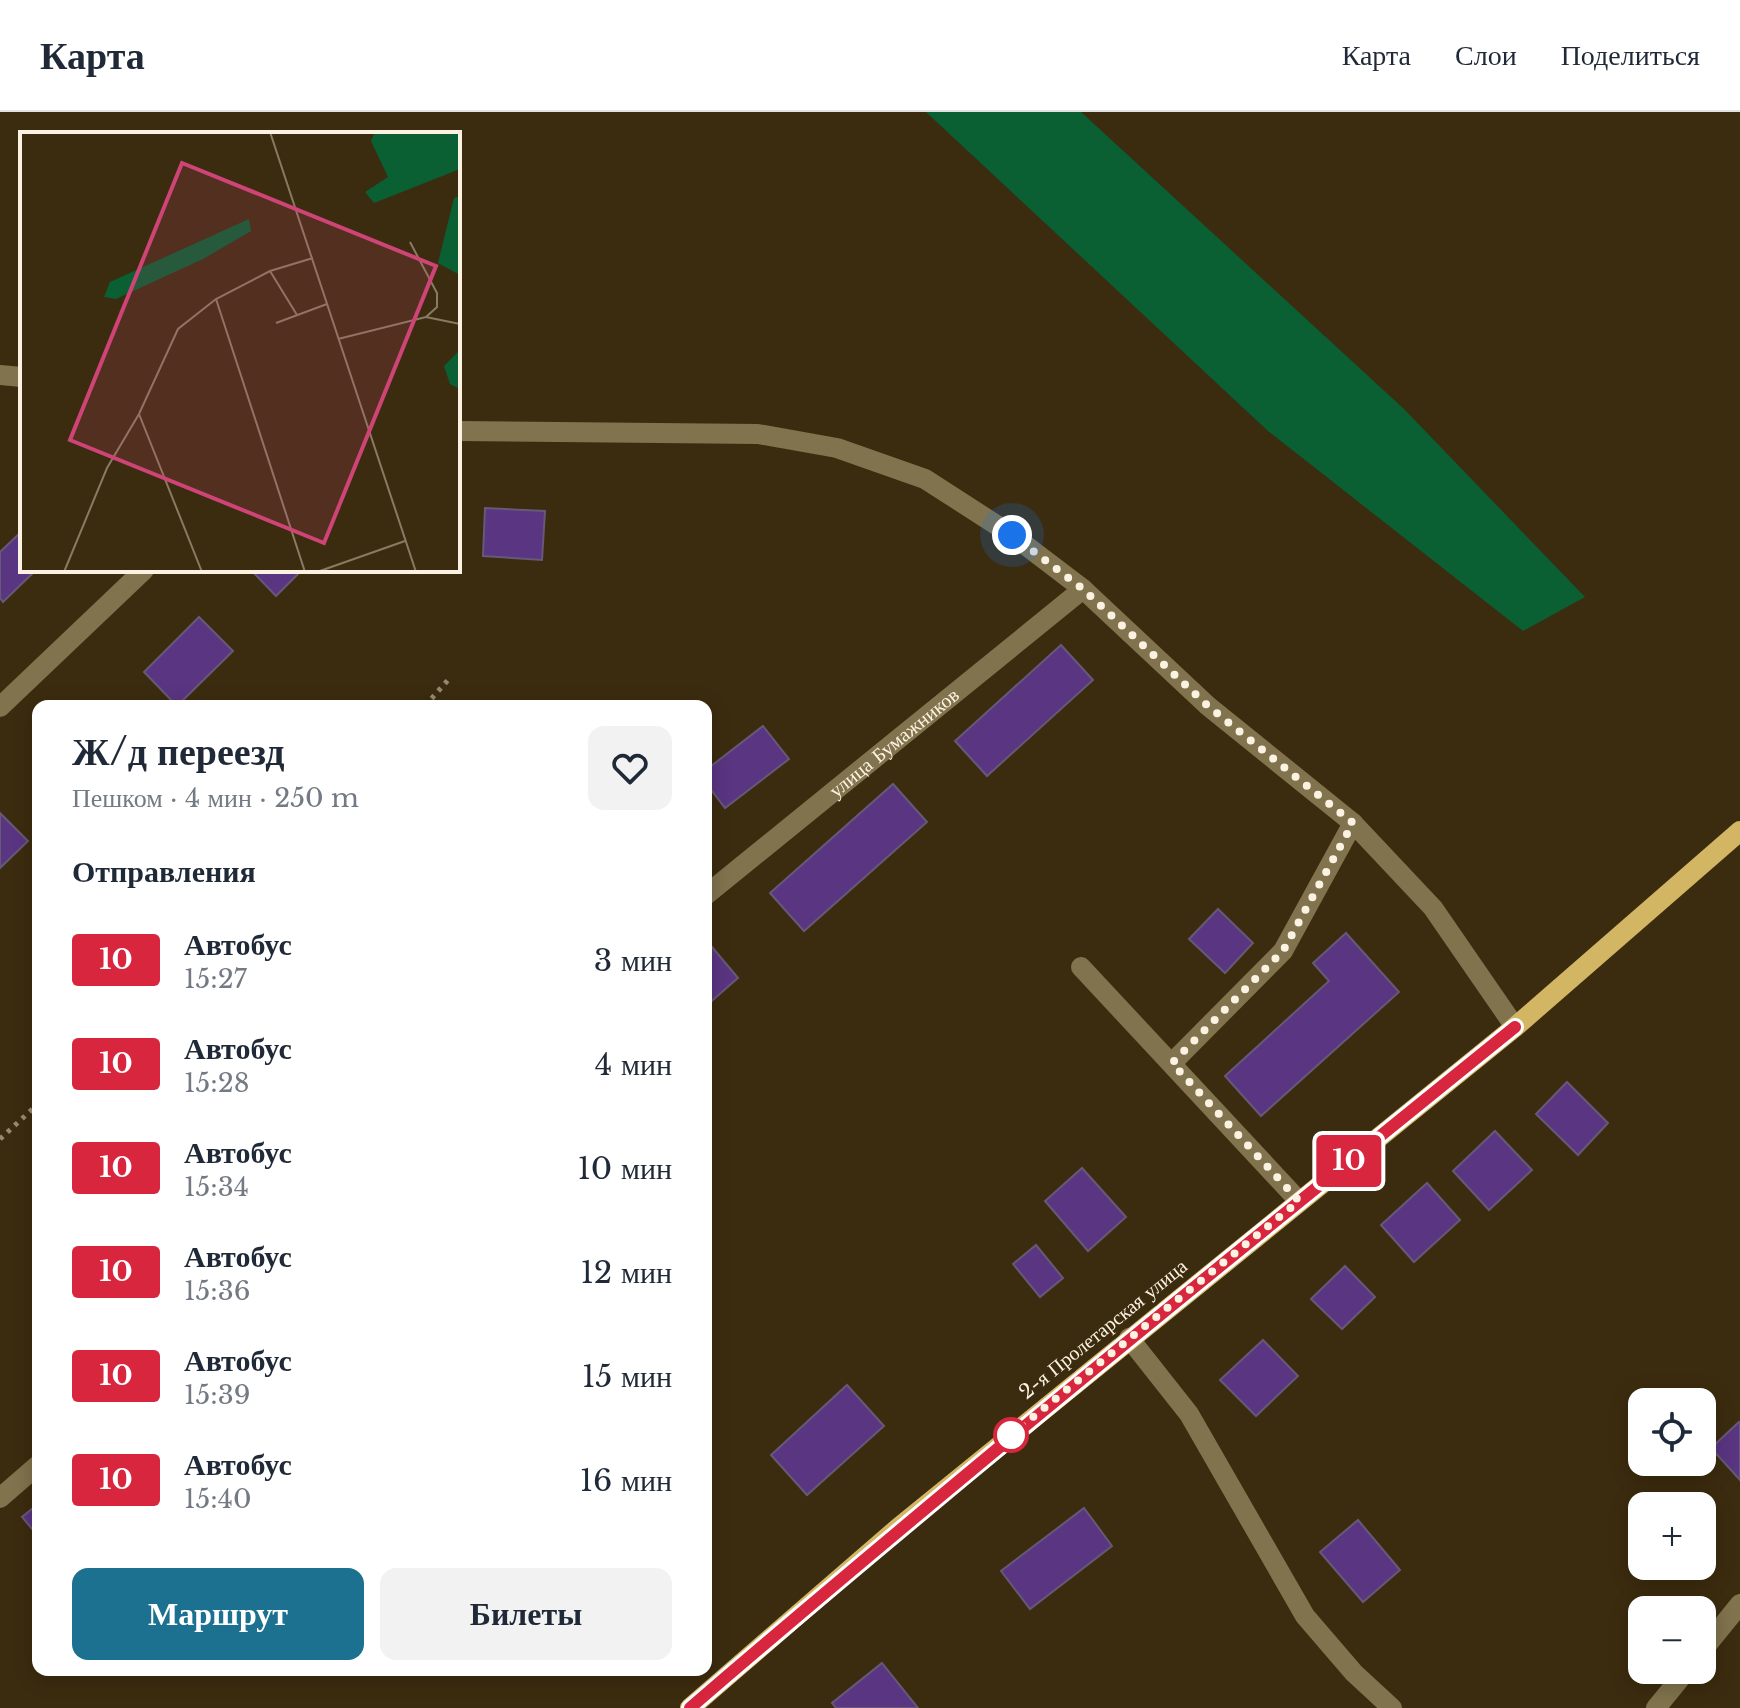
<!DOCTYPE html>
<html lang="ru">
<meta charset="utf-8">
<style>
:root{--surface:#fff;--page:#f2f2f3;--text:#1f2937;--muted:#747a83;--line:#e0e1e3;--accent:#1c7190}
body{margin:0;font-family:"Libre Baskerville",serif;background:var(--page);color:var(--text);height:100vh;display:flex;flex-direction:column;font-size:30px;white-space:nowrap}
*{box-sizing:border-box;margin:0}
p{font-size:26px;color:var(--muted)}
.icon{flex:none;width:44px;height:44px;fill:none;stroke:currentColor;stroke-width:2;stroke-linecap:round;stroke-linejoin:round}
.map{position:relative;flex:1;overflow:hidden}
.details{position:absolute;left:32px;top:588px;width:680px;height:976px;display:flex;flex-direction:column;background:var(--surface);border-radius:16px;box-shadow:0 4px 20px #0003}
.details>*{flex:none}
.badge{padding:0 16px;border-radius:6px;font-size:28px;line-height:52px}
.buttons{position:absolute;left:1628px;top:1276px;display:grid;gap:16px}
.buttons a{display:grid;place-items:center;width:88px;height:88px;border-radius:16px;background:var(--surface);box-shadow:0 4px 20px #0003;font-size:40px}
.you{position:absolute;width:40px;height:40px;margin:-20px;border:6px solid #fff;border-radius:50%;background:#1a73e8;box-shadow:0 0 0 12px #1a73e833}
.map>.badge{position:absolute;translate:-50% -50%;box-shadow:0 0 0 4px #fff}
h2{padding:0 40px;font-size:30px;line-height:72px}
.round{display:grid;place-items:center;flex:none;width:84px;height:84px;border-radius:16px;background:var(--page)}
.headline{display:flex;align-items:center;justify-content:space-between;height:136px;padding:0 40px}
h1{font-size:38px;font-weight:700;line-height:60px}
.primary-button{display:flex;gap:16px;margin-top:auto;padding:16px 40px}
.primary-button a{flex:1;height:92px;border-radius:16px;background:var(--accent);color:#fff;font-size:32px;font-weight:700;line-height:92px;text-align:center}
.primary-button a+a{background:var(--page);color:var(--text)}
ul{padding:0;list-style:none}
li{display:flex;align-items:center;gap:24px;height:104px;padding:0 40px}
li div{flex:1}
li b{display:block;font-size:30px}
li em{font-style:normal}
li .badge{min-width:88px;font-weight:700;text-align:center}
header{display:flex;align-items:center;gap:48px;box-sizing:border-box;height:112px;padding:0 40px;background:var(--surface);border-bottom:2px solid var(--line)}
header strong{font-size:38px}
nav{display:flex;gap:44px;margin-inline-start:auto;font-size:28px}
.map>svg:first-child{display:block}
</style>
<header>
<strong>Карта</strong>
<nav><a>Карта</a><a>Слои</a><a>Поделиться</a></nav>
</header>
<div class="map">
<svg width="1740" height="1596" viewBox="0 0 1740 1596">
<rect width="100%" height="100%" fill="#3c2c0f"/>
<polygon fill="#0a5f33" points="926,0 1081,0 1404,297 1585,485 1523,519 1268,319"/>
<g fill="#5a3582" stroke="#655977" stroke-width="2">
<polygon points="485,396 545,399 542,448 483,444"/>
<polygon points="22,419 22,458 36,458 3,490 0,486 0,440"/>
<polygon points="251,458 302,458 276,484"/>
<polygon points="199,505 233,539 177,594 144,560"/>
<polygon points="1061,533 1093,568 987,664 955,629"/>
<polygon points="763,614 789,647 725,696 706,671 706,658"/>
<polygon points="893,672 927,710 804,819 770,781"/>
<polygon points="0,701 28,729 0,756"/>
<polygon points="1218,797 1253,831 1225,861 1189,827"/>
<polygon points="1346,821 1399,880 1261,1004 1225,964 1329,869 1313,851"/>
<polygon points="707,829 738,866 706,894 706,830"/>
<polygon points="1567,970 1608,1011 1578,1043 1536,1002"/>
<polygon points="1495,1019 1532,1058 1489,1098 1453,1059"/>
<polygon points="1082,1056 1126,1105 1088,1139 1045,1089"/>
<polygon points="1427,1071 1460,1108 1414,1150 1381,1113"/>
<polygon points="1036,1133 1063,1166 1040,1185 1013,1152"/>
<polygon points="1345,1154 1375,1185 1342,1217 1311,1187"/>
<polygon points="1263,1228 1298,1264 1256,1304 1220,1268"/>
<polygon points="847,1273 884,1314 807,1383 771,1343"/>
<polygon points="1739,1310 1740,1311 1740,1368 1711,1336"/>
<polygon points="38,1392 38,1424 22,1405"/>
<polygon points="1084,1396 1112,1434 1030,1497 1001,1459"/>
<polygon points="1358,1408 1400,1458 1363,1490 1320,1440"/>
<polygon points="882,1551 918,1596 836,1596 832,1591"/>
</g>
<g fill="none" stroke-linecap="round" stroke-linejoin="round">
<g stroke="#968972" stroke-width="5" stroke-dasharray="4 6" stroke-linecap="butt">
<polyline points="425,594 448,568"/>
<polyline points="0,1027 38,992"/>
</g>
<g stroke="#80734d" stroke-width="20">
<polyline points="0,263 22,265"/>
<polyline points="458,319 758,322 837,336 925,367 1012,423 1083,477 1208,594 1353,711 1433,796 1515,915"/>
<polyline points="0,595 144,458"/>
<path id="s1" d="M706 783 1083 477"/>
<polyline points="1081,855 1299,1089"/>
<polyline points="1172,951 1283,839 1353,711"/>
<polyline points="1129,1226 1189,1302 1305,1504 1354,1561 1392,1596"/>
<polyline points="0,1386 38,1353"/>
<polyline points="1702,1539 1740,1492"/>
<polyline points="1656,1596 1687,1558"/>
</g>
<polyline stroke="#d2b663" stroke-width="20" points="690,1596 898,1416 1515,915 1740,719"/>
</g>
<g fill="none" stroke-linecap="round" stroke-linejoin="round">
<g stroke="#fff" stroke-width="18">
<path id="line" d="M690 1596C961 1363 1238 1139 1515 915"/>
</g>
<use href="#line" stroke="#d7263d" stroke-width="12"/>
<polyline stroke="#fcf2e1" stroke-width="8" stroke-dasharray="0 14.4" points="1011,1323 1299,1089 1172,951 1283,839 1353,711 1208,594 1083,477 1012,423"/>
</g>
<circle fill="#fff" stroke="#d7263d" stroke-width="4" cx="1011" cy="1323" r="16"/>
<g text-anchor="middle" stroke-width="8" stroke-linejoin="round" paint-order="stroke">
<g font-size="20" fill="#fcf2e1" stroke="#3c2c0f">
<text dy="7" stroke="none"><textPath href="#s1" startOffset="242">улица Бумажников</textPath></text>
<text transform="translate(1103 1217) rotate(-39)" y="7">2-я Пролетарская улица</text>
</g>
</g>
<g transform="translate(20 20)">
<rect width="440" height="440" fill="#3c2c0f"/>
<path d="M355 0H440V37L354 71 345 60 368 45 351 9ZM440 64V143L418 131 434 66ZM229 87 231 99 183 127 96 167 84 165 90 150ZM440 218V256H438L430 252 424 234Z" fill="#0a5f33"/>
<path fill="none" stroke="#897b63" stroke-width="2" d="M250 0 396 440M390 110 417 161V175L406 185M250 139 277 183M196 167 285 440M256 191 307 172M318 207 406 185 440 192M119 282 182 440M44 440 87 336 119 282 158 197 196 167 250 139 293 126M297 440 385 409"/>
<path fill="#ce4476" fill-opacity="0.15" stroke="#ce4476" stroke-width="4" d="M162 31 416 134 304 411 50 308Z"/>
<rect width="440" height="440" fill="none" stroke="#fcf2e1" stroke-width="4"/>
</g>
</svg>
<div class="buttons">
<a><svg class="icon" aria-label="locate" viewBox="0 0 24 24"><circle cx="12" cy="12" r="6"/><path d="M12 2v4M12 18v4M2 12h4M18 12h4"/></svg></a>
<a>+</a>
<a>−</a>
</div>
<div class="you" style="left:1012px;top:423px"></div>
<b class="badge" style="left:1349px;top:1049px;background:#d7263d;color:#fff">10</b>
<section class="details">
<div class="headline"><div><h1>Ж/д переезд</h1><p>Пешком · 4 мин · 250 m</p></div><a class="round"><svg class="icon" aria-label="heart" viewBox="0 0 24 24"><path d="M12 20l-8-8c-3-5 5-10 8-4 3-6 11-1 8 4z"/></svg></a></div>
<h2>Отправления</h2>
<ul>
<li><span class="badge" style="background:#d7263d;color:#fff">10</span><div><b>Автобус</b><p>15:27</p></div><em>3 мин</em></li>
<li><span class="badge" style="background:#d7263d;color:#fff">10</span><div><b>Автобус</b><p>15:28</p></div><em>4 мин</em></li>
<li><span class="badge" style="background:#d7263d;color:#fff">10</span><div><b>Автобус</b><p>15:34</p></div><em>10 мин</em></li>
<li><span class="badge" style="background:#d7263d;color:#fff">10</span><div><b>Автобус</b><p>15:36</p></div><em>12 мин</em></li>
<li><span class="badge" style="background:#d7263d;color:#fff">10</span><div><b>Автобус</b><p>15:39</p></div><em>15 мин</em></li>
<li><span class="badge" style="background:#d7263d;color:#fff">10</span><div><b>Автобус</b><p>15:40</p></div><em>16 мин</em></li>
</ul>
<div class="primary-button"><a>Маршрут</a><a>Билеты</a></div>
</section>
</div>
